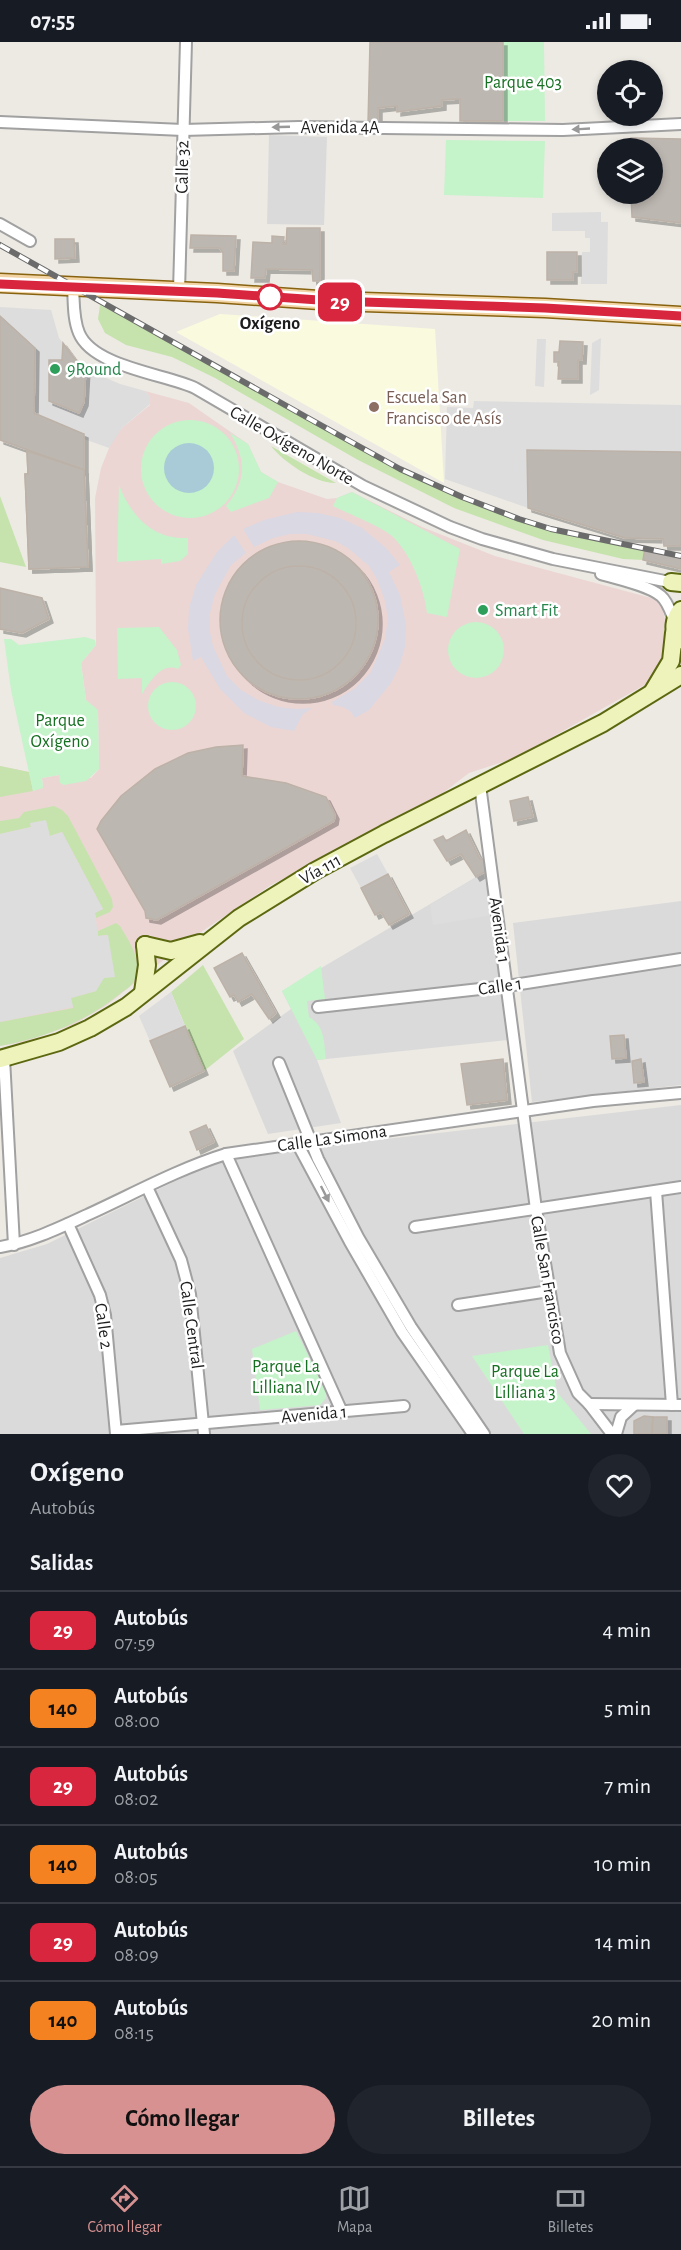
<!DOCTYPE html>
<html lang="es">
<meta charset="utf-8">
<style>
:root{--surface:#171b24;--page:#20242c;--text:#f1f3f6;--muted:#9ea1a6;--line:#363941;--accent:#d69190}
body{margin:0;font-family:"Alegreya Sans",sans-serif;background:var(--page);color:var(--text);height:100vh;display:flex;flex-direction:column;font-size:22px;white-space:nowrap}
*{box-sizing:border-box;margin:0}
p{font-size:20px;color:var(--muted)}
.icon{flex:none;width:33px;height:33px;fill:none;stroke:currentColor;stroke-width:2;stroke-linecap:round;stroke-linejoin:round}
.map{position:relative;height:1392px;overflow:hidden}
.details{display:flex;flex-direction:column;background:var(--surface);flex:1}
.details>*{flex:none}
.badge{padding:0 12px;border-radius:9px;font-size:21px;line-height:39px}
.buttons{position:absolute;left:597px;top:18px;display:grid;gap:12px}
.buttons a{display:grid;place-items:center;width:66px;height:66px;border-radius:50%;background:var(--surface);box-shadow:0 3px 9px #0003;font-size:30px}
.map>.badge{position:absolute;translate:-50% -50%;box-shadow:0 0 0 3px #fff}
h2{padding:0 30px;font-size:22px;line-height:54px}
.round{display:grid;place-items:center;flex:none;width:63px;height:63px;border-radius:32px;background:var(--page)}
.overview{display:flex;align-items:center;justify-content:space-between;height:102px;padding:0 30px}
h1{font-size:28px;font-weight:700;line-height:45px}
.primary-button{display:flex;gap:12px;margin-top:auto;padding:12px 30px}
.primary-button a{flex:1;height:69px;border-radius:36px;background:var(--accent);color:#111;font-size:24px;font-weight:700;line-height:69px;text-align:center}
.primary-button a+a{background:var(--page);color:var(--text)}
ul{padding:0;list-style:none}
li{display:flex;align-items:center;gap:18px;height:78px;padding:0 30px;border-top:2px solid var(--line)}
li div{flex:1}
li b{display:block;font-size:22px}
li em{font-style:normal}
li .badge{min-width:66px;font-weight:700;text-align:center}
.status{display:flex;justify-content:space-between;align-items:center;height:42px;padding:0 30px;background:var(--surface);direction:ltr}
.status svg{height:16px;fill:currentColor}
.tabs{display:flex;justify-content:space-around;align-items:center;height:84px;border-top:2px solid var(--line);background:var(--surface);font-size:16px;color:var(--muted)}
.tabs a{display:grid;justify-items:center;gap:3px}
.tabs .current{color:var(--accent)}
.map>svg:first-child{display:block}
</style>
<div class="status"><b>07:55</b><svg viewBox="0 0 49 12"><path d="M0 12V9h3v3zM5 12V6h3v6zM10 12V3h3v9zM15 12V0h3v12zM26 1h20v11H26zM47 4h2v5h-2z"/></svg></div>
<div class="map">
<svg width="681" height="1392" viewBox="0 0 681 1392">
<defs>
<filter id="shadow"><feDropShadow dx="4" dy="4" stdDeviation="0" flood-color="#0004"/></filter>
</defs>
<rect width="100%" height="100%" fill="#edeae4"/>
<g fill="#dbdada">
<polygon points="269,93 327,95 324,183 267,182"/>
<polygon points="483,831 493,873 508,998 317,1018 341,1081 268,1092 233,1009 291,967 282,949"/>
<polygon points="681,859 681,1043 532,1060 513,881"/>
<polygon points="681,1063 681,1392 0,1392 0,1216 47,1202 214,1120 351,1101"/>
</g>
<polygon fill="#ecd6d4" points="145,349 189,361 248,402 261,430 278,440 327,457 337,456 352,450 422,485 495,514 655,557 662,565 665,577 664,592 670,607 668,621 648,641 515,716 469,731 430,761 271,843 185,901 107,963 73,983 23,1000 0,1004 0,724 29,730 33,749 43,744 42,736 59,733 91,736 99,727 98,669 86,658 81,621 96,603 95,456 101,426 111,401 122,386 150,363 150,355"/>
<polygon fill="#fafbde" points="220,272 435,287 444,441 176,290"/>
<g fill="#c6e3ae">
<path d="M100 263C239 333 370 423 517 477 558 492 603 497 645 506L643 518 623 517 543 498 454 466 358 418 215 336 172 315 126 303 105 291 98 277Z"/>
<path d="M271 404 336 441C316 442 283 420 271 404Z"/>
<polygon points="0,454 26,525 0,520"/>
<polygon points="0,724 29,730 33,749 0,755"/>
<polygon points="54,764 62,768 68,774 112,857 113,865 110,870 96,876 95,871 103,867 62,790 50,794 30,782 31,785 0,792 0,779 19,776 24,770"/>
<path d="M116 881 120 884C129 899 144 920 134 939 132 944 125 948 121 951 86 980 44 996 0 1004V980L73 966 71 956 96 949 108 893 98 894V889Z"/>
<polygon points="203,923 244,997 204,1029 171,950"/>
</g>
<g fill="#c5f3ca">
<polygon points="503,0 544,0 545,79 503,79"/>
<polygon points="446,98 545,99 543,156 444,153"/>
<circle cx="190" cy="427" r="49"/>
<path d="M230 391 248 402 261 430 278 440 269 456 231 470 226 464C246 440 247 418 230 391Z"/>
<path d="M119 443C131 474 153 498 188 496V512L180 519 161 522V517L117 520Z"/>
<path d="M352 450 460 507 447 575 427 571C424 546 411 512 392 494 382 485 347 471 333 464L337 456Z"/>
<circle cx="476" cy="608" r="28"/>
<path d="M159 585 177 608 181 623 178 627C161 620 150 640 142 652V636L118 637 117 586Z"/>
<polygon points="85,595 95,598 96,603 81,621 86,658 98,668 99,727 86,739 64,743 60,741 59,733 42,736 43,746 33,749 11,648 4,597 11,597 19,603"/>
<circle cx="172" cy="664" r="24"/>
<path d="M321 924 325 957 307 959 309 975C325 984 324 1000 326 1017L317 1018 282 949Z"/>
<polygon points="296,1289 326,1350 326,1356 320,1363 260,1368 252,1307"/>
<polygon points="548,1303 557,1350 591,1392 524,1392 472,1314"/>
</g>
<g fill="#ddd">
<polygon points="601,170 601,180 608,180 607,242 581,242 582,210 590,210 590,196 585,196 585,189 552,189 552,171"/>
<polygon points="0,265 51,268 59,296 63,301 62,318 49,318 50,359 79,371 84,360 86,325 99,333 120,342 145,349 150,355 150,362 122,386 109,406 84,397 84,391 34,371 35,306 0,274"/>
<polygon points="601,296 599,348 590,353 592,301"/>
<polygon points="537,297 546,297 544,345 535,344"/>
<polygon points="474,359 681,363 681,410 527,408 528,466 445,437 447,365 473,366"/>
<polygon points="46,778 50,794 62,790 103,867 95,871 98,894 108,893 115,935 104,936 96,949 71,956 73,965 0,980 0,792 31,785 30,781"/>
<polygon points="377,812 388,832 361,846 350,826"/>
<polygon points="483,831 493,873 433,883 430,863"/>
<polygon points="171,950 185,984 150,999 139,974"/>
</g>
<g fill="#d9d8e3">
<polygon points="297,470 318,471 340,476 362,486 386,506 400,523 389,530 400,553 406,583 405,605 400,623 391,641 369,668 355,676 350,669 343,665 333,663 332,660 354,647 371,630 385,597 388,577 385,559 377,537 369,524 348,506 335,499 307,492 290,492 273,496 254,505 243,487 264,478"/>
<polygon points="234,493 246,511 231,523 215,552 210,571 210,590 213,604 227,634 241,648 258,658 278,665 297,667 312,666 303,672 294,689 271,685 244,671 220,647 201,615 193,619 188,587 189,566 196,543 217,510"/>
</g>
<circle fill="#a8cbd7" cx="189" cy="426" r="25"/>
<g fill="#bdb7b1" stroke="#bdb2a8" stroke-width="1.5" filter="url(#shadow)">
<polygon points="370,0 503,0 503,79 460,79 460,57 442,58 442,64 397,70 397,64 378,66 378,79 368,81"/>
<polygon points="631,96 681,97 681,181 632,175 631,152 652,152 652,106 631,106"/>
<polygon points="287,186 320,186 320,239 313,239 312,228 266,227 265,236 251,236 253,200 272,201 272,194 284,195 283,202 286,202"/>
<polygon points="191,193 236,194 234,229 223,229 223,211 220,206 190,206"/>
<polygon points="55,197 74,197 75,216 55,217"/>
<polygon points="547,210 577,210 577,230 573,230 573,238 547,238"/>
<polygon points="0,274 35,306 34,371 84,392 84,428 0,398"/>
<polygon points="560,299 583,300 582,318 578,318 578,337 558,337 559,320 554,320 554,310 559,310"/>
<polygon points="63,301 74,316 86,325 84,360 79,371 49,359 49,318 62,318"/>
<polygon points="527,408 681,410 681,504 664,504 663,497 625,496 528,466"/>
<polygon points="27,409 84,428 88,525 29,527 25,432 28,432"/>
<polygon points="27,409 84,428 88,525 29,527 25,432 28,432"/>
<circle cx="299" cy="578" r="79"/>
<polygon points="645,506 681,514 681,527 643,518"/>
<circle cx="299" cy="581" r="57"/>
<polygon points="0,546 42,556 49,577 22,591 0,587"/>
<polygon points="243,703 242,734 286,741 326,755 335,773 334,779 157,878 146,876 145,869 97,787 101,779 121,754 155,727 188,711 216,705"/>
<polygon points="528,755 533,775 514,779 510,759"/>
<polygon points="466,788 480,817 484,817 486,829 476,835 461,812 447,819 434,798 443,794 446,799"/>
<polygon points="388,832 409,872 389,883 381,870 375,873 361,846"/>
<polygon points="242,911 276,971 269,977 252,952 238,960 234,953 230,955 214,926"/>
<polygon points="185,984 204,1029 170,1045 150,999"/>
<polygon points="624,993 626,1016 612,1017 610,994"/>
<polygon points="503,1017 507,1058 467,1063 461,1022"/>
<polygon points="641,1017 644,1040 634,1041 632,1019"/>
<polygon points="206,1083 214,1100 197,1108 190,1090"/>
<polygon points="644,1374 653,1375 652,1392 634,1392 634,1379"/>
<polygon points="653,1375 667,1375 667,1392 652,1392"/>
</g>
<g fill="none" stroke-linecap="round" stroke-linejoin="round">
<g stroke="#a1a1a1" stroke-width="14">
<g id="street">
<polyline points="0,80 183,88 299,85 563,88 681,82"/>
<polyline points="0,182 30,199"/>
<path d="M73 245C74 260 73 277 79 291 93 325 165 332 195 346L363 444 450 485 482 497 553 517 675 541"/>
<polyline points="179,249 186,0"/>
<path d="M601 532C617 537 648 543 661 554 668 560 671 571 675 580"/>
<polyline points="480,743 536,1167 560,1311 578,1351 589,1362 612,1392"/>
<polyline points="318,965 507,944 681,917"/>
<polyline points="4,1016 14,1203"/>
<polyline points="279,1021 318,1117 358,1195 411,1285 484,1392"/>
<polyline points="297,1101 350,1200 402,1290 473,1392"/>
<polyline points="226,1112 342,1370"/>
<polyline points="147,1145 181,1218 190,1252 204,1392"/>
<polyline points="656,1149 672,1363"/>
<polyline points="68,1182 100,1253 105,1273 116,1392"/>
<polyline points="415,1185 681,1145"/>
<path d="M0 1205C30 1200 59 1186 87 1173 133 1152 178 1127 226 1112L593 1059 681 1051"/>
<polyline points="458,1263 549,1249"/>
<polyline points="589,1362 681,1363"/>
<polyline points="116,1389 404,1364"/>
<polyline points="616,1392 621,1375 634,1363"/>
</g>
</g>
<g stroke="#5c6810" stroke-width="20">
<g id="secondary">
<polyline points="671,540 681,541"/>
<path d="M677 599C673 587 673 578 681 568"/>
<polyline points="653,649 671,619 674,591"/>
<polyline points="145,903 171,909 200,901"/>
<polyline points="143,950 147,923 145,903"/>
<polyline points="0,1017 59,1000 90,986 126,965 239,876 315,829 384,792 603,681 681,633"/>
</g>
</g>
<g stroke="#87630f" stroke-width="21">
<polyline id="primary" points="0,241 217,251 333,259 545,266 681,274"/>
</g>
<use href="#street" stroke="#fff" stroke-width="10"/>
<use href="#secondary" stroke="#eef3bc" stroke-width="16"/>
<use href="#primary" stroke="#f2d3a4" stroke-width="18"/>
<g stroke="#6b6b6b" stroke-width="6">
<polyline id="rail" points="0,203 308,376 400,427 462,455 519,477 551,487 681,514"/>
</g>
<use href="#rail" stroke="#fff" stroke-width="4" stroke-dasharray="11" stroke-linecap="butt"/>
</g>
<defs><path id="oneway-solid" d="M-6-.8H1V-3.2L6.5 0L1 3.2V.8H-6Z" transform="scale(1.5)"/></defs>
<g fill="#999">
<use href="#oneway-solid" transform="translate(281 85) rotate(178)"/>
<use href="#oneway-solid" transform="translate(581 87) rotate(177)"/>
<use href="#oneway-solid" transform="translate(325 1152) rotate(63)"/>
</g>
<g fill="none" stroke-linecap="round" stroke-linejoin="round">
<g stroke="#fff" stroke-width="14">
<polyline id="line" points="0,242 217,251 333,259 545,266 681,274"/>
</g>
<use href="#line" stroke="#d7263d" stroke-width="9"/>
</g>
<circle fill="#fff" stroke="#d7263d" stroke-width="3" cx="270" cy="255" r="12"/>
<g fill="#2e9e5b" stroke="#fff" stroke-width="2">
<circle cx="55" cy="327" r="6"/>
<circle cx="483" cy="568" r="6"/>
</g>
<circle fill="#8d6e63" stroke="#fff" stroke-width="2" cx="374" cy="365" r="6"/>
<g text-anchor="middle" stroke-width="5" stroke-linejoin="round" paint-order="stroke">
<g font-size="18" fill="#167021" stroke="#fff">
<text x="523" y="46">Parque 403</text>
<text x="60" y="684">Parque<tspan x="60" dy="21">Oxígeno</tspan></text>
<text x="286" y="1330">Parque La<tspan x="286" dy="21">Lilliana IV</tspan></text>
<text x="525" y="1335">Parque La<tspan x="525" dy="21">Lilliana 3</tspan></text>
</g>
<g font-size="18" fill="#1d1d1d" stroke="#fff">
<text x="340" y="91">Avenida 4A</text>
<text transform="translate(182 125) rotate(-89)" y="6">Calle 32</text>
<text transform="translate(292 403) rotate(30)" y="6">Calle Oxígeno Norte</text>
<text transform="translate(320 827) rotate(-29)" y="6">Vía 111</text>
<text transform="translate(500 888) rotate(82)" y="6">Avenida 1</text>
<text transform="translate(500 944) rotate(-8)" y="6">Calle 1</text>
<text transform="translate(332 1096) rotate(-8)" y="6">Calle La Simona</text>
<text transform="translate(548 1238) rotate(80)" y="6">Calle San Francisco</text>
<text transform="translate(192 1283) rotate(82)" y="6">Calle Central</text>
<text transform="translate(104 1284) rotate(82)" y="6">Calle 2</text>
<text transform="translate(314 1372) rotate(-5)" y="6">Avenida 1</text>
</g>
<g font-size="18" font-weight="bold" fill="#1d1d1d" stroke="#fff">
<text x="270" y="287">Oxígeno</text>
</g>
<g font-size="18" fill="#27864d" stroke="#fff" text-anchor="start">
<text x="67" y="333">9Round</text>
<text x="495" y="574">Smart Fit</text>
</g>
<g font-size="18" fill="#785e54" stroke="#fff" text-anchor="start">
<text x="386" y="361">Escuela San<tspan x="386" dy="21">Francisco de Asís</tspan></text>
</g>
</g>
</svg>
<div class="buttons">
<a><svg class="icon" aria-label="locate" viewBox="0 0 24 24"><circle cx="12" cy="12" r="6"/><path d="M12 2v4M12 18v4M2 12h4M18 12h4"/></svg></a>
<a><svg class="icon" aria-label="layers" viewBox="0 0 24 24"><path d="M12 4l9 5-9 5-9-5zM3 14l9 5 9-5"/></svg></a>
</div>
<b class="badge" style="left:340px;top:260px;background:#d7263d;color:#fff">29</b>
</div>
<section class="details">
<div class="overview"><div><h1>Oxígeno</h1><p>Autobús</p></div><a class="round"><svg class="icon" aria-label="heart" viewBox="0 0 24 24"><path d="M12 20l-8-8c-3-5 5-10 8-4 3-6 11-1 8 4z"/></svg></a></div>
<h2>Salidas</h2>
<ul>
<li><span class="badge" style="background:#d7263d;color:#fff">29</span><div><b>Autobús</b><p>07:59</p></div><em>4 min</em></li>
<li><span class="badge" style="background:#f58220;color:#111">140</span><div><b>Autobús</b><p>08:00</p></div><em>5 min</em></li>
<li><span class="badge" style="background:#d7263d;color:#fff">29</span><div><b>Autobús</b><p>08:02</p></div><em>7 min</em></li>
<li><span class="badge" style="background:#f58220;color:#111">140</span><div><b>Autobús</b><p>08:05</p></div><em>10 min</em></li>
<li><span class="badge" style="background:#d7263d;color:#fff">29</span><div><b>Autobús</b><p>08:09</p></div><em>14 min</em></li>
<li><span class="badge" style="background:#f58220;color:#111">140</span><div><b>Autobús</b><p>08:15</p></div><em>20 min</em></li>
</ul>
<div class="primary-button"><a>Cómo llegar</a><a>Billetes</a></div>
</section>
<nav class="tabs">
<a class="current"><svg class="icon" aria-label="directions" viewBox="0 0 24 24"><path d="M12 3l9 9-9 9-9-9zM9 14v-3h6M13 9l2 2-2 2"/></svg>Cómo llegar</a>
<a><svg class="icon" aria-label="map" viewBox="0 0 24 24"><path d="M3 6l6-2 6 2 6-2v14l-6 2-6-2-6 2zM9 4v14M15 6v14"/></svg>Mapa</a>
<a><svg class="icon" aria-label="tickets" viewBox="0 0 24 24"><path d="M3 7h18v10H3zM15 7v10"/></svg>Billetes</a>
</nav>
